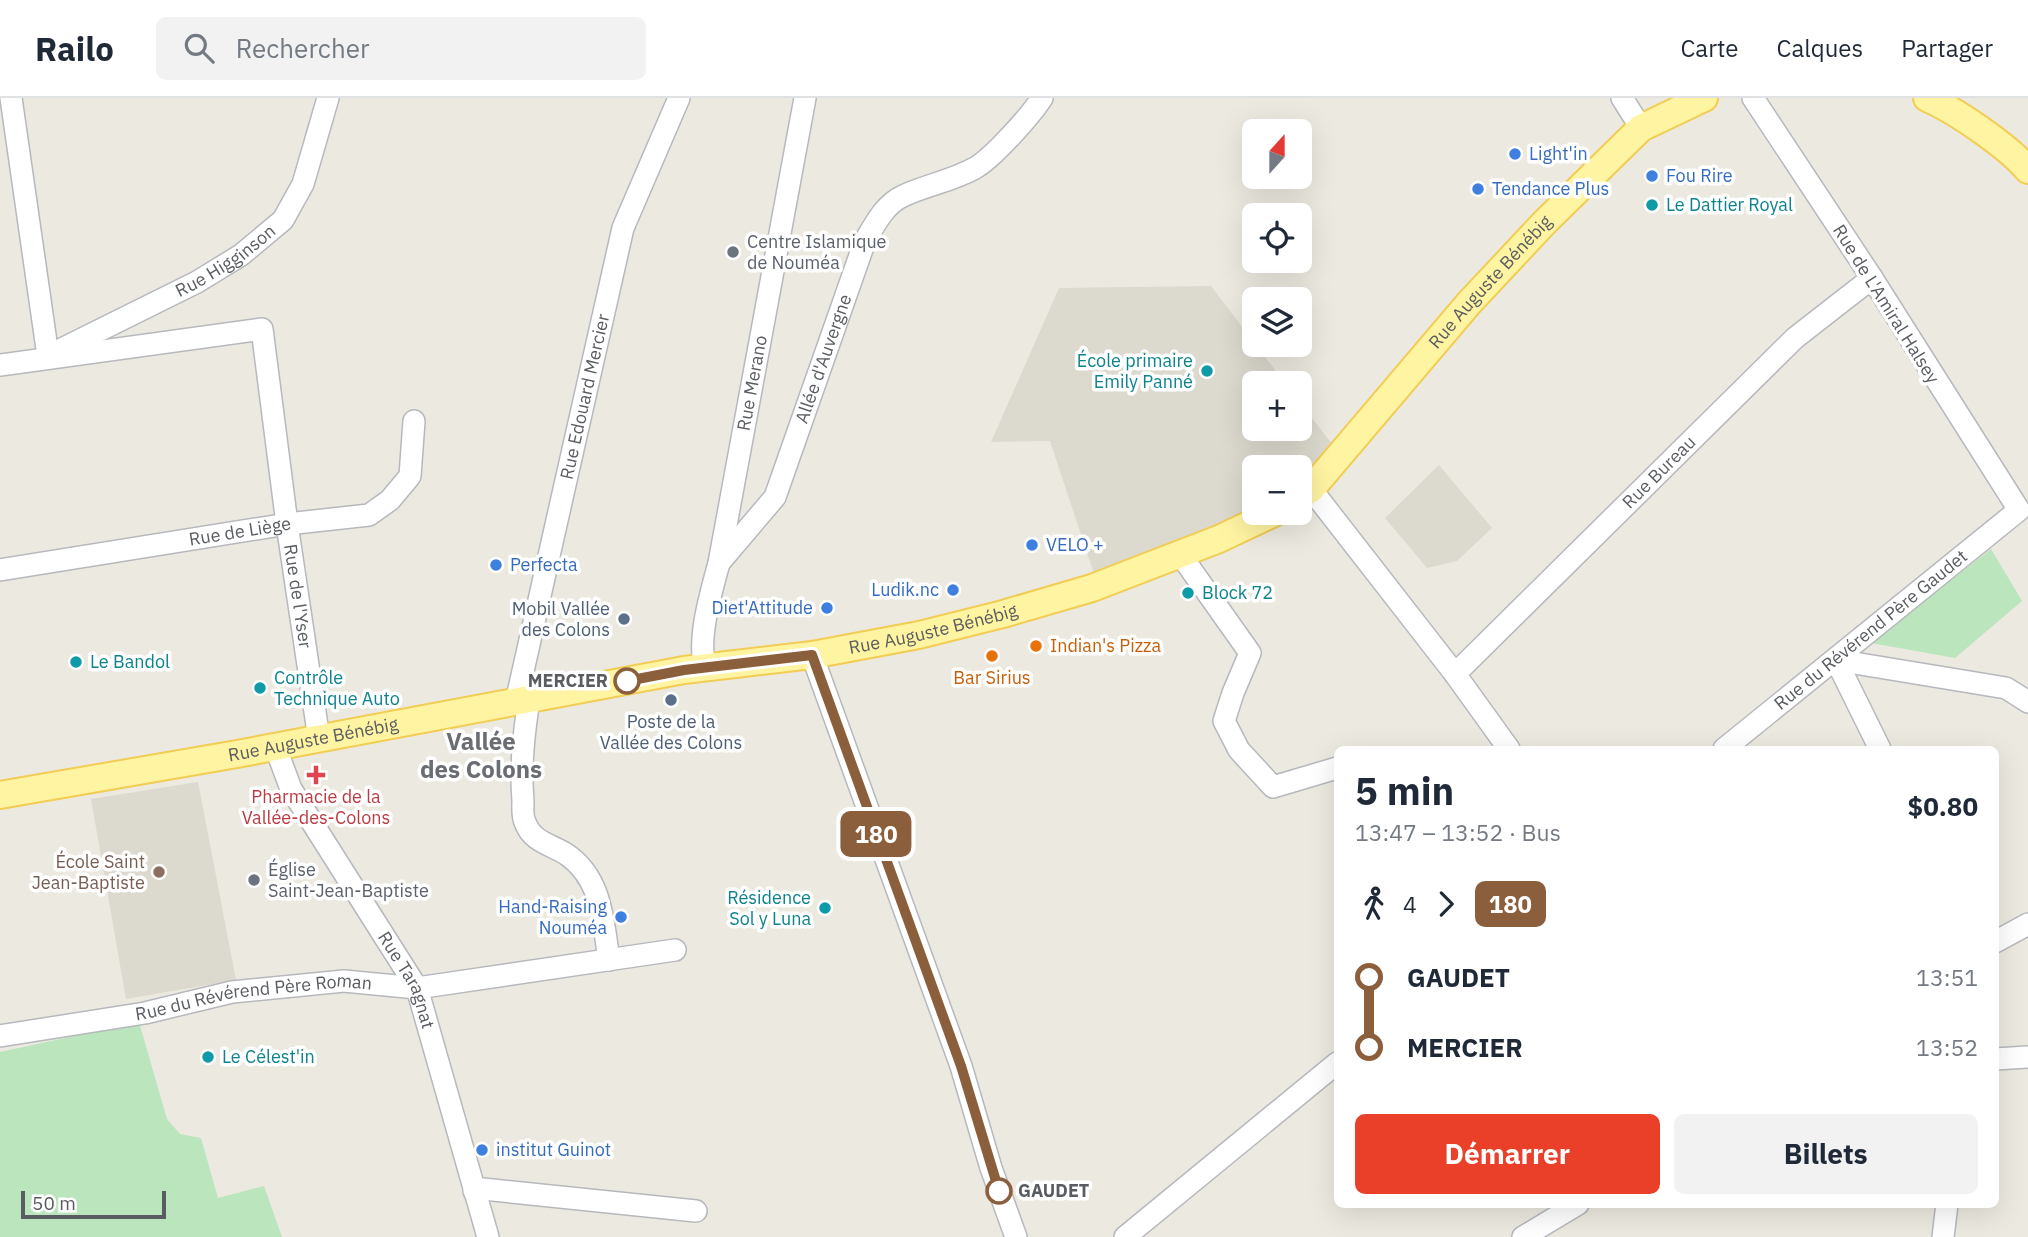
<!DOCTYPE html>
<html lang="fr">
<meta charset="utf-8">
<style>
:root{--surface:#fff;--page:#f2f2f3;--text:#1f2937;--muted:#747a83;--line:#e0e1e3;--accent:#ea3f28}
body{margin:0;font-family:"IBM Plex Sans",sans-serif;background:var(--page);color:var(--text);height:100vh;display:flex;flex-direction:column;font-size:26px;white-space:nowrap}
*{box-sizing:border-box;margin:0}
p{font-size:23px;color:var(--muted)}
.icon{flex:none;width:38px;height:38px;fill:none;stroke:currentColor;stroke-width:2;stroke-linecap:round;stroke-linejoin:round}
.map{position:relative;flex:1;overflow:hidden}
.sheet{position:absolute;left:1334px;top:648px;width:665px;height:462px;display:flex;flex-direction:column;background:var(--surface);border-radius:10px;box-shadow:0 7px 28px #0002}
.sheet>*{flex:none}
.badge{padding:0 14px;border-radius:10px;font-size:24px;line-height:46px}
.needle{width:46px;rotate:21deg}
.buttons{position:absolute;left:1242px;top:21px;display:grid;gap:14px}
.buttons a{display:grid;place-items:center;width:70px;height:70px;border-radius:10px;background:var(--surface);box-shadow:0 7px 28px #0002;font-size:35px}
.scale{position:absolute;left:21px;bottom:18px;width:145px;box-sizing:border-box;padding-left:7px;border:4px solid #595c61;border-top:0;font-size:19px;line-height:24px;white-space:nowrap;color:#595c61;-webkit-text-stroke:5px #fff;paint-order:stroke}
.map>.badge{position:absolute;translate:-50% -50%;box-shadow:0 0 0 4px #fff}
.legs{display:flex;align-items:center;gap:10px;height:77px;padding:0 21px;font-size:23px}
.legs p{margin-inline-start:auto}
.headline{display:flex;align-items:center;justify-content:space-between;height:119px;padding:0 21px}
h1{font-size:38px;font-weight:700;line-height:52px}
.primary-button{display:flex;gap:14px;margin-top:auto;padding:14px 21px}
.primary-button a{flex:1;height:80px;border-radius:10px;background:var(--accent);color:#fff;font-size:28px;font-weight:700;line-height:80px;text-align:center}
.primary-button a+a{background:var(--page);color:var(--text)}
ul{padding:0 21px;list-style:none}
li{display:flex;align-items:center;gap:24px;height:70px;font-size:26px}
li i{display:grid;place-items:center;width:10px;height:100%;margin:0 9px;background:currentColor}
li i::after{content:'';width:18px;height:18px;margin:-9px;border:5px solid;border-radius:50%;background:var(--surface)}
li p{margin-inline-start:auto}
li:first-child i{background:linear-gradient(#0000 50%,currentColor 0)}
li:last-child i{background:linear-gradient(currentColor 50%,#0000 0)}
header{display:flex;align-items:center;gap:42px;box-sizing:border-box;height:98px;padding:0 35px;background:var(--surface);border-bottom:2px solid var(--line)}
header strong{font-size:33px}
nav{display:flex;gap:38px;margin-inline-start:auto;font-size:24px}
.search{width:490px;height:63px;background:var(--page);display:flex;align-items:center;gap:18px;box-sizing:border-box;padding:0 24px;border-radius:10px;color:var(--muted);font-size:26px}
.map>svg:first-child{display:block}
</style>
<header>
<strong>Railo</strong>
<div class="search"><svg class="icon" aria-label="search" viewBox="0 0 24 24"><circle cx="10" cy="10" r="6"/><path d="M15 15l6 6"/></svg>Rechercher</div>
<nav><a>Carte</a><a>Calques</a><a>Partager</a></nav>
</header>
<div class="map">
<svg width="2028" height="1139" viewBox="0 0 2028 1139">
<rect width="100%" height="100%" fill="#eceae0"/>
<g fill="#dcd9ce">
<polygon points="1211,188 1285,285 1255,285 1255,331 1300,331 1300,305 1340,356 1300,398 1300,369 1255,369 1255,415 1098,488 1050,343 991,344 1059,190"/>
<polygon points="1439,367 1492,430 1457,463 1427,470 1385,420"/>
<polygon points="198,684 236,882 126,901 91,701"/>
</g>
<g fill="#bbe5bd">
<polygon points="1991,451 2022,503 1955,560 1871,545"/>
<polygon points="139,924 167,1021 180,1036 201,1040 218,1100 264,1088 282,1139 0,1139 0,954"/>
</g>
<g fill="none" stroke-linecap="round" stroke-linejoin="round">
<g stroke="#b6b8bd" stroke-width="24">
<g id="minor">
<polyline points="11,0 48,258"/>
<polyline points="1622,0 1641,30"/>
<path id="s1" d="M62 251 197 184 241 157 283 122 303 86 328 0"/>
<path id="s2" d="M0 267 262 231 287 426 319 641"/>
<polyline points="1311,391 1455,576 1509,651"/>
<polyline points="1180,456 1250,555 1233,595 1224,623 1239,652 1273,689 1337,670"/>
<path id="s3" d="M719 465 775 399 865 143C875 126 885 106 903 98 926 87 952 83 975 70 992 61 1031 17 1042 0"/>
<path id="s4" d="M0 472 287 426 369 417 390 402 410 378 414 323"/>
<polyline points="812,557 961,968 991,1070 1016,1139"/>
<polyline points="1836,562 2006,590 2028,604"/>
<polyline points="1836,562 1880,651"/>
<path id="s5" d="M705 570C697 540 711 495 719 465L805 0"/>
<path id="s6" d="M1455 576 1795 240 1872 180"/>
<path d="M529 601C524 635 520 668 523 703 523 709 522 718 525 724 532 744 550 746 566 756 602 780 603 823 609 862"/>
<path id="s7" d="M516 604 623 130 679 0"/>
<path id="s8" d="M275 648 291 691 417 890 488 1139"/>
<path id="s9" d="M1724 651 2019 412 1872 180 1753 0"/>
<polyline points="1995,844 2028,826"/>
<path id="s10" d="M0 938 145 915 232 894 344 883 417 890 675 852"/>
<polyline points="1995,961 2028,959"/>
<polyline points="474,1093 483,1091 696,1113"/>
<polyline points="1125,1139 1337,965"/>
<polyline points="1523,1139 1578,1106"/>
<polyline points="1943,1139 1947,1106"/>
</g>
</g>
<g stroke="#f2cc53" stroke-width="30">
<g id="major">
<path d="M1927 0C1955 12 2009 49 2028 72"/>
<path id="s11" d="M1300 398 1311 391 1469 205 1544 125 1641 30 1704 0"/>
<path id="s12" d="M0 697 237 656 684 572 812 557 919 537 1003 516 1092 490 1219 441 1274 415"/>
</g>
</g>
<use href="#minor" stroke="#fff" stroke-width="21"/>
<use href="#major" stroke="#fff4a2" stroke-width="26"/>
</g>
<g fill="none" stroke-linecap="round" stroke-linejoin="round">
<g stroke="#fff" stroke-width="16">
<polyline id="line-1" points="627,583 684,572 812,557 961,968 999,1093"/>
</g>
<use href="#line-1" stroke="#8b5e3c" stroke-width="10"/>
</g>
<g fill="#3f7fe0" stroke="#fff" stroke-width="2.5">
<circle cx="1515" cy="56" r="7"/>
<circle cx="1652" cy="78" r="7"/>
<circle cx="1478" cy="91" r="7"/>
<circle cx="1032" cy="447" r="7"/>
<circle cx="496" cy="467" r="7"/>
<circle cx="953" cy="492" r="7"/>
<circle cx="827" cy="510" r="7"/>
<circle cx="621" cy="819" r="7"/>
<circle cx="482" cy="1052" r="7"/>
</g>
<g fill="#0f9aa8" stroke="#fff" stroke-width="2.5">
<circle cx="1652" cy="107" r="7"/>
<circle cx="1207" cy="273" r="7"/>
<circle cx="1188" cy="495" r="7"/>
<circle cx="76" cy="564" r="7"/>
<circle cx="260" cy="590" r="7"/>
<circle cx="825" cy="810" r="7"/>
<circle cx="208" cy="959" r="7"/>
</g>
<g fill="#6b7280" stroke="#fff" stroke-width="2.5">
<circle cx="733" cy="154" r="7"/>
<circle cx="254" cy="782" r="7"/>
</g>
<g fill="#5c6f8a" stroke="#fff" stroke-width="2.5">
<circle cx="624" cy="521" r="7"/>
<circle cx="671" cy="602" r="7"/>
</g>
<g fill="#e8710a" stroke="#fff" stroke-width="2.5">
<circle cx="1036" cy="548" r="7"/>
<circle cx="992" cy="558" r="7"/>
</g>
<g fill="#fff" stroke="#8b5e3c" stroke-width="3.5">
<circle cx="627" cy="583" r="12"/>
<circle cx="999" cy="1093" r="12"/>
</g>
<path fill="#e0444e" stroke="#fff" stroke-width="2.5" d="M312.5 666.5h7v7h7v7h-7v7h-7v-7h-7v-7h7z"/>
<circle fill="#8d6e63" stroke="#fff" stroke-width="2.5" cx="159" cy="774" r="7"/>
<g text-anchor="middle" stroke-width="7" stroke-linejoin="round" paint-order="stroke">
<g font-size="18" fill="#366cbe" stroke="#fff" text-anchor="start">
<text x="1529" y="62">Light'in</text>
<text x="1666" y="84">Fou Rire</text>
<text x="1492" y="97">Tendance Plus</text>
<text x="1046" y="453">VELO +</text>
<text x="510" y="473">Perfecta</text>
<text x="939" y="498" text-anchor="end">Ludik.nc</text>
<text x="813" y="516" text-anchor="end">Diet'Attitude</text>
<text x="607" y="815" text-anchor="end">Hand-Raising<tspan x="607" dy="21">Nouméa</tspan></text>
<text x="496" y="1058">institut Guinot</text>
</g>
<g font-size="18" fill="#0d838f" stroke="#fff" text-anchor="start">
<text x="1666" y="113">Le Dattier Royal</text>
<text x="1193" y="269" text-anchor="end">École primaire<tspan x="1193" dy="21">Emily Panné</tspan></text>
<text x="1202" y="501">Block 72</text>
<text x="90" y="570">Le Bandol</text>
<text x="274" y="586">Contrôle<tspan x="274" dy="21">Technique Auto</tspan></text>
<text x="811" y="806" text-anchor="end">Résidence<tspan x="811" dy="21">Sol y Luna</tspan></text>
<text x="222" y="965">Le Célest'in</text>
</g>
<g font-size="18" fill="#5b616d" stroke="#fff" text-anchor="start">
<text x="747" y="150">Centre Islamique<tspan x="747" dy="21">de Nouméa</tspan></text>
<text x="268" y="778">Église<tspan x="268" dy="21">Saint-Jean-Baptiste</tspan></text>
</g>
<g font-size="18" fill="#595c61" stroke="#fff">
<text dy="6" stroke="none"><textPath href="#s1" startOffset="186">Rue Higginson</textPath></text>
<text dy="6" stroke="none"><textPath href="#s11" startOffset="287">Rue Auguste Bénébig</textPath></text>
<text transform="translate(1886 206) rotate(58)" y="6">Rue de L'Amiral Halsey</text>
<text dy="6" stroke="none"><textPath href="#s3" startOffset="233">Allée d'Auvergne</textPath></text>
<text dy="6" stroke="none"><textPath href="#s5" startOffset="290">Rue Merano</textPath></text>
<text dy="6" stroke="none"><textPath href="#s7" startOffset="313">Rue Edouard Mercier</textPath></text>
<text dy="6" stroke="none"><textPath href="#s6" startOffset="287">Rue Bureau</textPath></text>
<text dy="6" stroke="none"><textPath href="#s4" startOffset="243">Rue de Liège</textPath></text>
<text dy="6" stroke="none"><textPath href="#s2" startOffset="534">Rue de l'Yser</textPath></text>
<text dy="6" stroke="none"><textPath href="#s12" startOffset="948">Rue Auguste Bénébig</textPath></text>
<text dy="6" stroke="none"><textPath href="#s9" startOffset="189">Rue du Révérend Père Gaudet</textPath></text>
<text dy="6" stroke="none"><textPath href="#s12" startOffset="318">Rue Auguste Bénébig</textPath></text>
<text dy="6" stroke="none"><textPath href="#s8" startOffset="270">Rue Taragnat</textPath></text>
<text dy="6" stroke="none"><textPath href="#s10" startOffset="257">Rue du Révérend Père Roman</textPath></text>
</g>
<g font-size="18" fill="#4e5e75" stroke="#fff" text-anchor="end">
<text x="610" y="517">Mobil Vallée<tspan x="610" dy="21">des Colons</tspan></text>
<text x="671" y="630" text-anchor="middle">Poste de la<tspan x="671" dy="21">Vallée des Colons</tspan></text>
</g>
<g font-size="18" fill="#c56008" stroke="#fff" text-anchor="start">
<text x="1050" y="554">Indian's Pizza</text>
<text x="992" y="586" text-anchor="middle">Bar Sirius</text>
</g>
<g font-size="18" font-weight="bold" fill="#595c61" stroke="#fff" text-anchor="end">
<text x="608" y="589">MERCIER</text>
<text x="1018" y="1099" text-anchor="start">GAUDET</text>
</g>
<g font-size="18" fill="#be3a42" stroke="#fff">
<text x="316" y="705">Pharmacie de la<tspan x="316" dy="21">Vallée-des-Colons</tspan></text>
</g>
<g font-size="18" fill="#785e54" stroke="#fff" text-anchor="end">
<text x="145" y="770">École Saint<tspan x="145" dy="21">Jean-Baptiste</tspan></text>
</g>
<g font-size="24" font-weight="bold" fill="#6a6e73" stroke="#fff">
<text x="481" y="652">Vallée<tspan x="481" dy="28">des Colons</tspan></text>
</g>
</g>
</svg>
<div class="buttons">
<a><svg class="needle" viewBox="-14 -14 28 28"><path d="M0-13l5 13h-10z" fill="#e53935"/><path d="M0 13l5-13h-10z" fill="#747a83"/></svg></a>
<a><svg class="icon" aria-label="locate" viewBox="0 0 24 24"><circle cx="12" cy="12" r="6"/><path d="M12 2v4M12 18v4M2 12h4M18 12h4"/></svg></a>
<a><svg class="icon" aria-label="layers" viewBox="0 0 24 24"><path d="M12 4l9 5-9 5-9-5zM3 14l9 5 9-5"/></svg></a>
<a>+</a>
<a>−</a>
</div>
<div class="scale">50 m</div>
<b class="badge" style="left:876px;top:736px;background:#8b5e3c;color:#fff">180</b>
<section class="sheet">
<div class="headline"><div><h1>5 min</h1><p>13:47 – 13:52 · Bus</p></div><b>$0.80</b></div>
<div class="legs"><svg class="icon" aria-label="walk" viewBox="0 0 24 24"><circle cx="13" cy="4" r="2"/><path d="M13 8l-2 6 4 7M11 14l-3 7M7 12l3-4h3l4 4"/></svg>4<svg class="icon" aria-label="forward" viewBox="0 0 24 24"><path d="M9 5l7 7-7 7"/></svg><b class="badge" style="background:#8b5e3c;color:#fff">180</b></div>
<ul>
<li><i style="color:#8b5e3c"></i><b>GAUDET</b><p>13:51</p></li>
<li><i style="color:#8b5e3c"></i><b>MERCIER</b><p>13:52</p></li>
</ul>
<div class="primary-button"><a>Démarrer</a><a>Billets</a></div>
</section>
</div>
